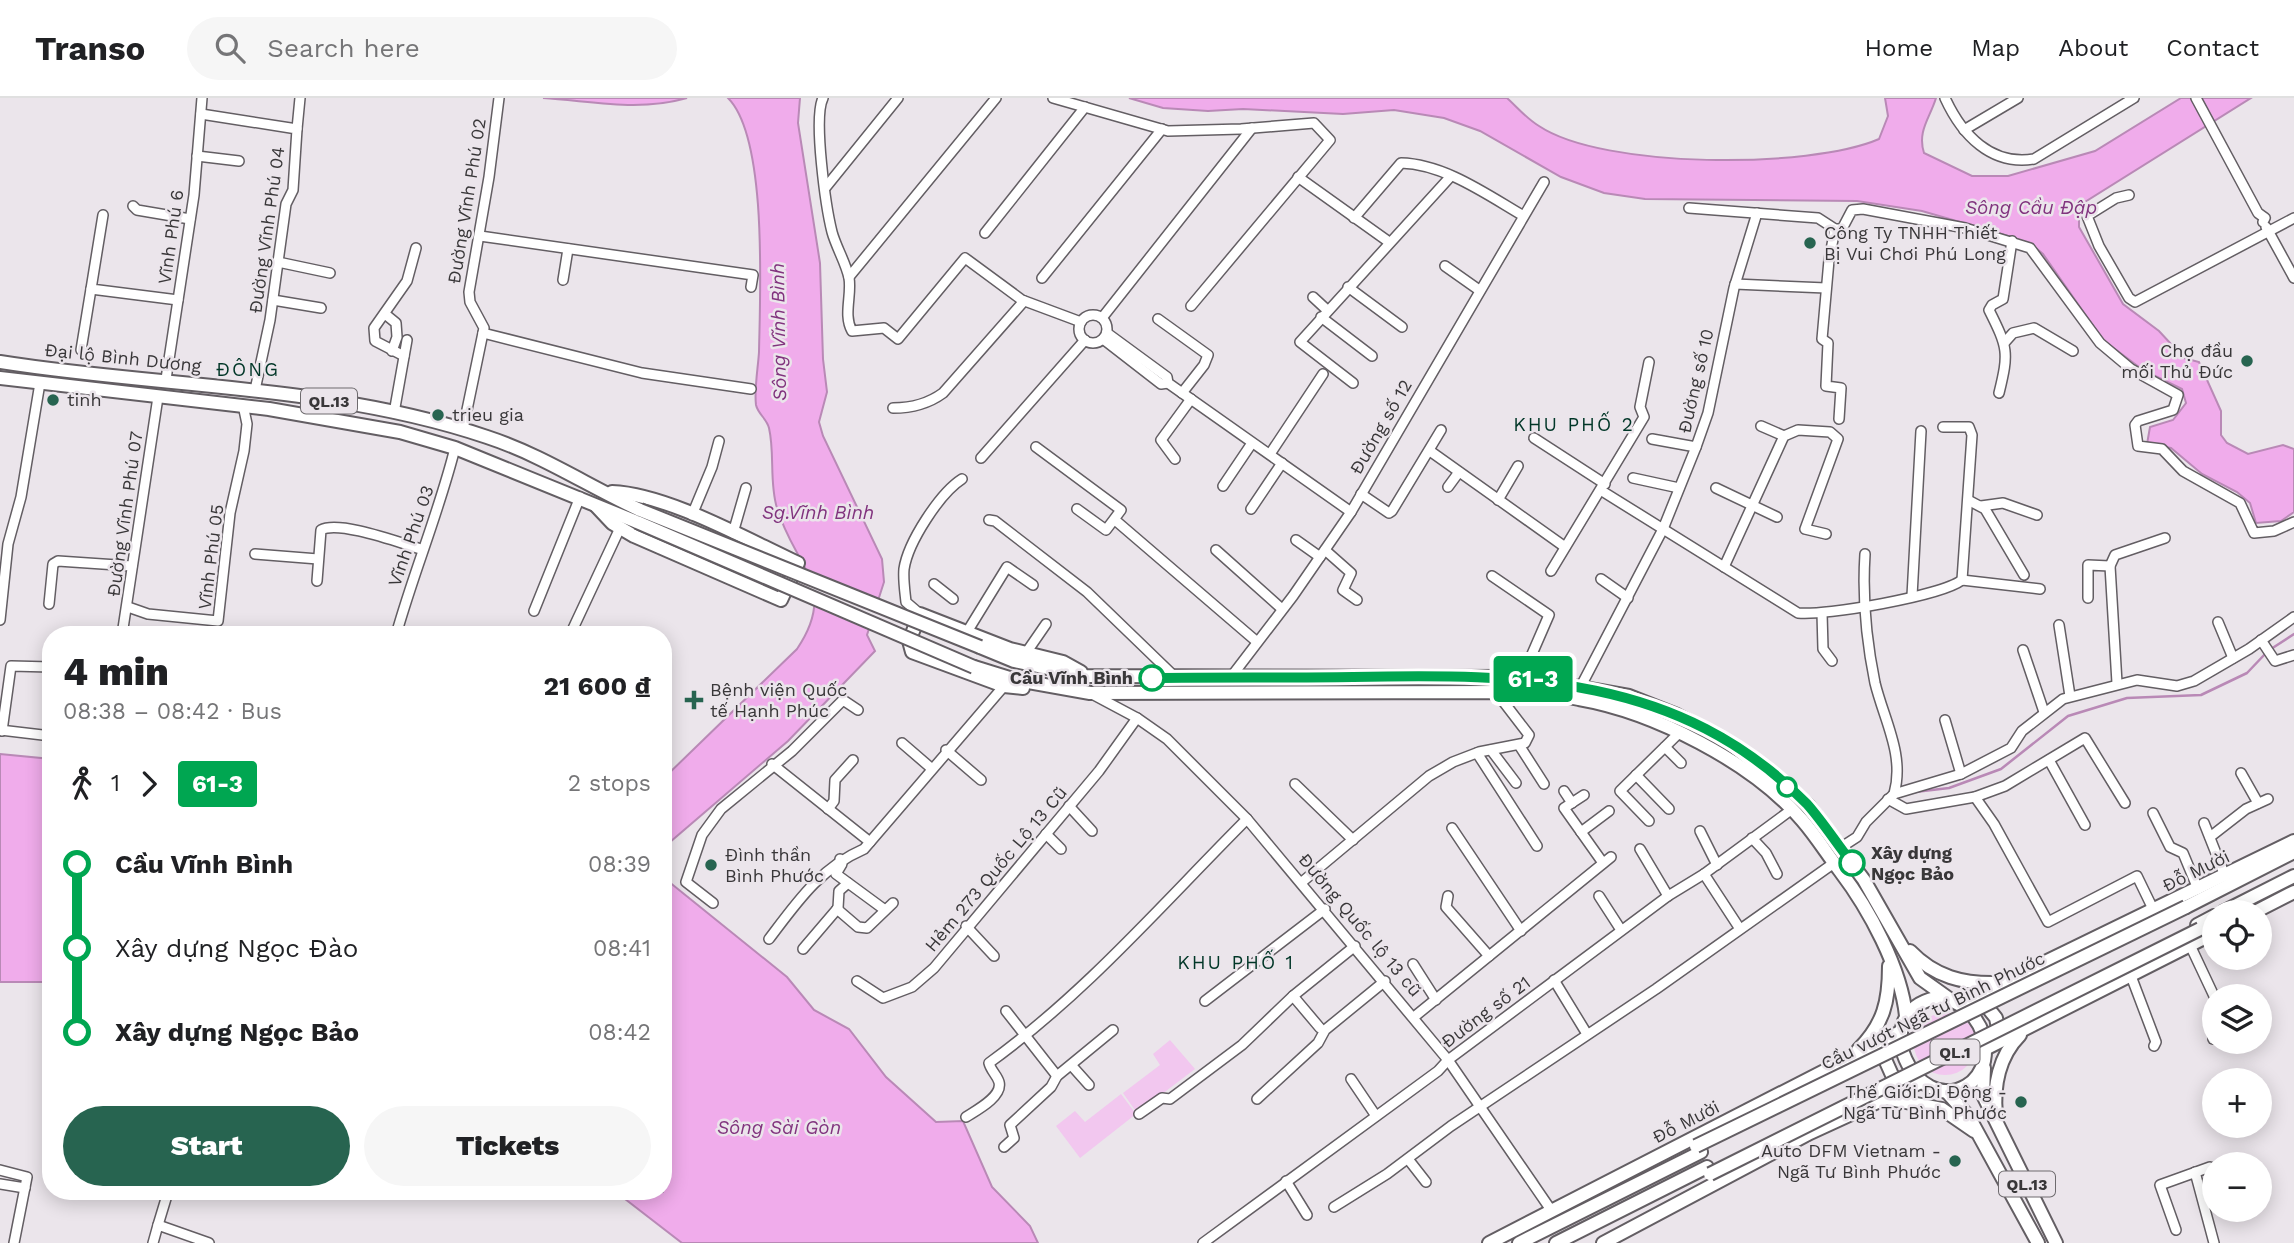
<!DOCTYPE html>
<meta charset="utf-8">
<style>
:root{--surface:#fff;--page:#f6f6f6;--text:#202124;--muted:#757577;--line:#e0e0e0;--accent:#276450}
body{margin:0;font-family:"Work Sans",sans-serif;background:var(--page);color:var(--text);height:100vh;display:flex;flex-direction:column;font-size:26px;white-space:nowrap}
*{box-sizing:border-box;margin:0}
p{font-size:23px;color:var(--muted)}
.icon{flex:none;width:38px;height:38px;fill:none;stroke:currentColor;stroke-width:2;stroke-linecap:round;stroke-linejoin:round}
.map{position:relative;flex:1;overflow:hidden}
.sheet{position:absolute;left:42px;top:528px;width:630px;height:574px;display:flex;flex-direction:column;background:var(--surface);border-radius:28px;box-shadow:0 4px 18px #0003}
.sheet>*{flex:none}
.badge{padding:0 14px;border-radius:5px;font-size:24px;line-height:46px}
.buttons{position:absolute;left:2202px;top:802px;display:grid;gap:14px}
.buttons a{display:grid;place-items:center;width:70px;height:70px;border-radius:50%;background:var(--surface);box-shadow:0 4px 18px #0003;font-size:35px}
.map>.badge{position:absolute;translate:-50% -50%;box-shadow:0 0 0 4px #fff}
.legs{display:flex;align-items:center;gap:10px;height:77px;padding:0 21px;font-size:23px}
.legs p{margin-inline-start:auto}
.overview{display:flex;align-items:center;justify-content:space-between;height:119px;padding:0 21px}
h1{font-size:38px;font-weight:800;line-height:52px}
.action{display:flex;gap:14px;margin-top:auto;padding:14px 21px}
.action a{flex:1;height:80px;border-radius:42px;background:var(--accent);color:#fff;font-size:28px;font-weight:800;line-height:80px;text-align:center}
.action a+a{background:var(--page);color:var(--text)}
ul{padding:0 21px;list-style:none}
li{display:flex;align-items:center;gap:24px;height:84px;font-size:26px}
li i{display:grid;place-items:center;width:10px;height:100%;margin:0 9px;background:currentColor}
li i::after{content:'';width:18px;height:18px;margin:-9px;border:5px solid;border-radius:50%;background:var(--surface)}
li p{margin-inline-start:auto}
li:first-child i{background:linear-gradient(#0000 50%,currentColor 0)}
li:last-child i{background:linear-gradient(currentColor 50%,#0000 0)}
header{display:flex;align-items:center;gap:42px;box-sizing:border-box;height:98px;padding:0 35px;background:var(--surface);border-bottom:2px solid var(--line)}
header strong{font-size:33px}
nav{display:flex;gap:38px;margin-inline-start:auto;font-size:24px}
.search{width:490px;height:63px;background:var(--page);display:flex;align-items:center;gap:18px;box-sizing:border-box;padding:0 24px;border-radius:38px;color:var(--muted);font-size:26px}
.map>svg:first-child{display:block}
</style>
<header>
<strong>Transo</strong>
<div class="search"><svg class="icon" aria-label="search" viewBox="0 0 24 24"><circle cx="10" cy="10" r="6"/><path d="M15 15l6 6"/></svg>Search here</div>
<nav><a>Home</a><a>Map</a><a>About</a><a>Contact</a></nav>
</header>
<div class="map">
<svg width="2294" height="1145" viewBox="0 0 2294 1145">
<rect width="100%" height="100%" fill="#ebe5eb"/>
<g fill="#f2c7ef">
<circle cx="1945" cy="946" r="31"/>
<polygon points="1170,942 1195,971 1137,1015 1123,995 1160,967 1153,956"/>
<polygon points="1121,996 1136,1016 1080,1060 1056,1028 1075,1013 1085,1024"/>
</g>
<g fill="#f0aceb" stroke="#b989b6" stroke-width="2">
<path d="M543 0H687C638 14 592 3 543 0Z"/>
<path d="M728 0H800L798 25 820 165 823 261 827 294 819 324 823 338 882 461 884 484 867 537 875 553 788 643 663 750V681L797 551C839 489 794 468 777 410 769 384 775 356 769 330 767 321 758 316 756 307 754 292 758 270 759 254 760 197 768 40 728 0Z"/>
<path d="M1129 0H1507C1517 9 1527 21 1539 28 1603 71 1810 71 1879 41L1888 18 1885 0H1936C1930 20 1917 33 1924 55L1972 78H2008L2095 53 2181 0H2251L2085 104 2079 114V129L2123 206 2159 233 2184 260 2199 264 2221 313V337L2227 345 2248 356 2283 347 2294 351V414L2281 423 2256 425 2250 405 2237 394 2202 376 2171 350 2147 346 2150 329 2173 322 2186 305 2182 291 2143 272 2103 242 2043 156 2032 147 2008 138 1922 113 1857 103 1645 101 1604 95 1561 79 1480 33 1444 20 1394 12 1343 16 1243 11 1208 13 1163 10Z"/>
<polygon points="0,656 51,661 51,884 0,884"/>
<polygon points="663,779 787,879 814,912 849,931 886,979 936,1024 963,1023 992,1089 1030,1128 1038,1145 682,1145 616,1094 663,1094"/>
</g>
<polygon fill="#ebe5eb" points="800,468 882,503 872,533 813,508 812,496"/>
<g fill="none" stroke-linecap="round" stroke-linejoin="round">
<g stroke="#b989b6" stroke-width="2.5">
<polyline points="2271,551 2294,536"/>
<polyline points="1915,694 1949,690 2001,671 2068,618 2127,600 2201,597 2247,575 2266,555"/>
</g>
<g stroke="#635e63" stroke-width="12">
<g id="minor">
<path d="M823 0C813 20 826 110 832 134 836 149 846 165 849 180 852 197 843 217 852 233L884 230 898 241 965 160 1022 202 1081 224"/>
<polyline points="1053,0 1168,33 1241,31 1314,25 1330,42 1191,208"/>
<path d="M1945 0C1962 37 1991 68 2034 61L2134 0"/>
<polyline points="2196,0 2258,115 2265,120 2263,124"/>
<polyline points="201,16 297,31 293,92 286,106 270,222 255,292"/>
<polyline points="297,31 300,0"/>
<polyline points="1964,32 2018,0"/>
<polyline points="197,58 239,63"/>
<polyline points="1298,79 1389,144"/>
<polyline points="826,89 898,0"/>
<polyline points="2129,97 2116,100 2087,118 2099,148 2129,200 2135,204 2294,120"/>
<polyline points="133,108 137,112 190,121"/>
<polyline points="1689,110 1818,120 1835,131 1842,131 1852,112 1863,111 1965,130 2030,150 2100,245 2131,271 2178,297 2173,312 2138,323 2135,327 2138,348 2162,351 2183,373 2240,405 2254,435 2274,433 2294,424"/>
<polyline points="103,117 91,191 178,202"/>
<path d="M1354 120 1401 65C1444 66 1486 96 1522 117"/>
<polyline points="2266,129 2294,180"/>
<polyline points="1835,131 1829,162 1822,241 1828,245 1826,288 1841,290 1839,321"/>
<polyline points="985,135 1085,9"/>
<polyline points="480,138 753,177 751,189"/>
<polyline points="278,164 330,175"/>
<polyline points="1445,168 1479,192"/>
<polyline points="849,179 996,0"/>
<polyline points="1042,180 1162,31"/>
<polyline points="563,182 568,151"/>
<polyline points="1735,186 1826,190"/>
<polyline points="1348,189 1402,229"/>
<polyline points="1313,199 1327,212"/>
<polyline points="273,202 321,210"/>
<polyline points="385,216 396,225 397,239 392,253"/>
<circle cx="1093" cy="231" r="14"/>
<polyline points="1321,219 1372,258"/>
<polyline points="1102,220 1252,30"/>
<polyline points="1158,221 1208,257 1204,267 1182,295"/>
<polyline points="483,235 642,275 751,291"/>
<polyline points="1107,235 1167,279 1168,285 1351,414"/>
<polyline points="1103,241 1161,286 1168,285"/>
<polyline points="2005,244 2013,235 2034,230 2073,253"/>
<polyline points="81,252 91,191"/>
<polyline points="404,258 375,243 374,230 407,183 416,150"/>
<polyline points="166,281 194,97 202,0"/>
<polyline points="1353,285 1300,244 1451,78"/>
<path d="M1999 295C2009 254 2008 250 1989 212L1992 207 2003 201 2012 143"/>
<path d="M893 310C911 310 928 306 943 295L1024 203"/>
<polyline points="394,315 407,242"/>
<polyline points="1761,328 1784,338"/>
<polyline points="1943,329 1969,329 1972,337 1962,482"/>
<polyline points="463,331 484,230 470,204 469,194 489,79 499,0"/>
<polyline points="1534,340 1605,386"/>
<polyline points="1652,341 1696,349"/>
<polyline points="1036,349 1121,412 1106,432 1077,411"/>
<polyline points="1430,353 1565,449"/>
<polyline points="1270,356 1323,276"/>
<polyline points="981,360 1085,242"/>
<polyline points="1175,361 1161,342 1191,301"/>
<polyline points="1633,380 1679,390"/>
<polyline points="1223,388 1252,345"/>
<polyline points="1448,389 1459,374"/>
<polyline points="1716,390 1777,419"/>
<path d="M1602 393 1798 515C1825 518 1941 498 1962 482"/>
<polyline points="1361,396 1389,415 1392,413 1441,332"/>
<polyline points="1498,402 1518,368"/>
<polyline points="1968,402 1985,411 2024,477"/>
<polyline points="1981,408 2003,405 2037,417"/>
<polyline points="1251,411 1282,365"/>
<polyline points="692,417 712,369 719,343"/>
<polyline points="989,422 995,423 1087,494 1175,579"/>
<polyline points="1115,422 1256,543"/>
<polyline points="733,435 746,390"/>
<polyline points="1296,442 1320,459"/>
<polyline points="1216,452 1282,511"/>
<polyline points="1325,452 1351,475 1343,492 1357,502"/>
<polyline points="255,456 318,461"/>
<path d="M1865 456C1862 502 1866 541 1875 585 1884 622 1905 657 1894 696"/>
<polyline points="1724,469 1784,338 1798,332 1830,334 1838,341 1805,431 1826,436"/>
<polyline points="1551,473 1644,319 1640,309 1649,264"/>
<polyline points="1492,478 1549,517 1522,579"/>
<polyline points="1601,481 1628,500"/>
<polyline points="1962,482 2040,491"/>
<path d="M317 483 321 432C339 422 400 445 421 451"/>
<polyline points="934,486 953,501"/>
<polyline points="1912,498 1921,333"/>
<polyline points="2088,500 2088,467 2110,468"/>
<polyline points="49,506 53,466 58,463 132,468"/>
<polyline points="128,509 148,516 218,523 230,415 244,353 247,326 243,307"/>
<polyline points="534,513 580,399"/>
<polyline points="1822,515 1823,551 1832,563"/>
<path d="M920 516 906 504C905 494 903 482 904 471 908 444 940 395 962 381"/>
<polyline points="0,522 8,446 21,399 40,285"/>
<polyline points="2218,524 2233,560"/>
<polyline points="2059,527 2070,598"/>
<polyline points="967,534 1007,469 1033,487"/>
<polyline points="122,537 158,299"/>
<path d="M396 537C414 473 439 414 455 350"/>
<polyline points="570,537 620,430"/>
<polyline points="2261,542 2275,563 2294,557"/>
<polyline points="2023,552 2044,614"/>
<polyline points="1026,555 1046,526"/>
<polyline points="1231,579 1293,498 1351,414 1544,84"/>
<polyline points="2117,585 2110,468 2115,457 2165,440"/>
<polyline points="1581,588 1663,431 1696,349 1708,315 1734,190 1757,115"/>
<polyline points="1092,596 1137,620 1167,641 1247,721 1448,962 1551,1112"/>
<polyline points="1945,622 1961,676"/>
<polyline points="0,632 51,638"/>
<polyline points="2,633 11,568 51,569"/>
<polyline points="902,645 931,670"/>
<polyline points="1519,647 1544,686"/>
<polyline points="1665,649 1681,665"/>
<polyline points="946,652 981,682"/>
<polyline points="1491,652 1516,685"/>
<polyline points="1477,655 1537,748"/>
<polyline points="2049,662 2085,727"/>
<polyline points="772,666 870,744"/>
<polyline points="2241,675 2258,705"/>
<polyline points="1636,677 1669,711"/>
<polyline points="1295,686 1353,742"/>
<polyline points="1564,693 1572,705"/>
<polyline points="1584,697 1564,710 1603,765"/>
<polyline points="1975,699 1994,726 2048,824 2137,778 2154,813"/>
<polyline points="1888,701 1906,711 1975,699 2005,688 2085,640 2125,705"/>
<polyline points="1069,708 1092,733"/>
<polyline points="828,711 834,703 835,682 853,662"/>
<polyline points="2153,715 2170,749 2183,755 2198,791"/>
<polyline points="1649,723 1620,693 1679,635"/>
<polyline points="2204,725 2225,778"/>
<polyline points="1452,730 1521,833"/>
<polyline points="1700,733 1717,767"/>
<polyline points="1581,734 1609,713"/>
<polyline points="1046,736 1061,751"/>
<polyline points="2210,739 2246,711 2268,701"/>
<polyline points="1752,740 1766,755 1777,776"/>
<polyline points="1840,750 1857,739 1866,724 1894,696 1961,676 2011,650 2022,633 2063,601 2137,582 2177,588 2194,583 2249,551 2294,519"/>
<polyline points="1640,751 1668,798"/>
<polyline points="840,761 842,766 836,776 885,812"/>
<polyline points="1704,776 1740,831"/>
<polyline points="1302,784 1429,678 1453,664 1479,654 1525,645 1529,637 1496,594"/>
<polyline points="1448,798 1446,809 1489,858"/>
<polyline points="1599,798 1621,832"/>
<polyline points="713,805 686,784 702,737 721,711 792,653 843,602 858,612"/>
<polyline points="837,811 858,829 867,830 893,805"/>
<polyline points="966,828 994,858"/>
<path d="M769 841C797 804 820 770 864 751L1004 588"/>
<polyline points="2190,847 2214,898"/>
<polyline points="803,851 838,810 839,793 848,785"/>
<polyline points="1413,866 1436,902"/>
<polyline points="2131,878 2156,944 2154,948"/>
<polyline points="1554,882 1587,936"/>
<polyline points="857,883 883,900 912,889 934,870 1099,673 1137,620"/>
<polyline points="1293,898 1320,930"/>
<polyline points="1205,903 1325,811"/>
<polyline points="1006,913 1057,978"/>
<polyline points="1414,919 1611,759"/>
<polyline points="2213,941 2214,941"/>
<polyline points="1072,968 1089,987"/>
<polyline points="1351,981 1376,1018"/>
<polyline points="1257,1001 1318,945 1325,932 1385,883"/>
<polyline points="1139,1016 1162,1000 1170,1001 1242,947 1293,898 1355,848"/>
<path d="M966 1019C975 1013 1003 999 999 984 997 977 991 973 989 965 1086 895 1163 805 1247 721"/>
<polyline points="1004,1049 1014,1040 1010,1027 1051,989 1057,978 1113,932"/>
<polyline points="1408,1061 1426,1084"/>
<polyline points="0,1072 27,1079 14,1145"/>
<polyline points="2195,1074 2214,1145"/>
<polyline points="1286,1083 1307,1117"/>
<polyline points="0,1086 25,1090"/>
<polyline points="1334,1109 1387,1076 1451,1028 1656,891 1834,765"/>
<polyline points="158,1127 168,1094"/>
<polyline points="2176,1132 2160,1087 2210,1069"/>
<polyline points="153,1145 158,1127 209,1145"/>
<polyline points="1203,1145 1438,973 1448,962 1668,798 1704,776 1791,712"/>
</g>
</g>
<g stroke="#635e63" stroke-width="16">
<g id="highway">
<path d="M0 264C162 290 330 286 487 339 542 357 588 388 640 412"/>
<polyline points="0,280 269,311 400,334 455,350 637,424"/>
<path d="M596 408 612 425 634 438 781 502 798 465C746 441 667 396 612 394"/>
<polyline points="980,549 1014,563 1085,578 1522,579 1629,598 1677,617 1726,643 1808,707 1864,782 1920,880 1948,900"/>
<path d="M974 569 1016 582 1090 595 1516 594C1537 596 1559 597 1579 601 1654 614 1752 664 1802 722 1816 738 1827 756 1840 773 1869 811 1901 870 1906 918"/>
<polyline points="1023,590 1004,588 912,554 909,543 920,516 1010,551 1063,564 1081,574"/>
<polyline points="2186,809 2294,754"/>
<polyline points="2223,814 2294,778"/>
<polyline points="2255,814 2294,794"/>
<polyline points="2197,827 2214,818"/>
<path d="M1910 853C1935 879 1963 886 1998 885"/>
<polyline points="1979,899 1996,920 2000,940"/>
<path d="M1935 900C1968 901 1990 930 1984 963 1982 973 1975 983 1966 988 1916 1017 1865 917 1935 900Z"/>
<polyline points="1961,905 2294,743"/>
<polyline points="1879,948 1892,977 1904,988"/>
<polyline points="1985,951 2214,835"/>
<path d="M1858 952C1884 926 1889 903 1889 868"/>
<polyline points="1984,970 1983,997 2056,1145"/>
<polyline points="1946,993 1969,1019 2038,1145"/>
<polyline points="1885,1000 1942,1011 1974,1033"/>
<path d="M1996 1017C1993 988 1999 958 2020 937"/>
<polyline points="1489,1145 1900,934"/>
<polyline points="1519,1145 1701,1054"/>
<polyline points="1556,1145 1707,1069"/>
<polyline points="1603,1145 1810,1035 1921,984"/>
</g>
</g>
<use href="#minor" stroke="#fff" stroke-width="9"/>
<use href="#highway" stroke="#fff" stroke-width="12"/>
<g stroke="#635e63" stroke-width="16" stroke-linecap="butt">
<g id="highway-bridge">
<polyline points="640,412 980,549"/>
<polyline points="637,424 974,569"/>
<polyline points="1696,1048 2186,809"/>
<polyline points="1710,1076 2200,831"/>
</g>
</g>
<use href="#highway-bridge" stroke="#fff" stroke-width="12"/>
</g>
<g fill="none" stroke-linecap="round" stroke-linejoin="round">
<g stroke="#fff" stroke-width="16">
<path id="line-1" d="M1152 580C1219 579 1286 580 1353 579 1522 576 1679 576 1807 706 1823 724 1837 746 1852 765"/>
</g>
<use href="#line-1" stroke="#00a651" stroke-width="10"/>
</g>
<g fill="#276450" stroke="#ebe5eb" stroke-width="2.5">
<circle cx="1810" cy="145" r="7"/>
<circle cx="2247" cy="263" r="7"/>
<circle cx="53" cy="302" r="7"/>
<circle cx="438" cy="317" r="7"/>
<path d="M690.5 591.5h7v7h7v7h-7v7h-7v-7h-7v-7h7z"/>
<circle cx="711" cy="767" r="7"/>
<circle cx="2021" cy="1004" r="7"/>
<circle cx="1955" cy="1063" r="7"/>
</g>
<g fill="#fff" stroke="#00a651" stroke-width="3.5">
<circle cx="1152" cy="580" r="12"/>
<circle cx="1787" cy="689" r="9"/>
<circle cx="1852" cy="765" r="12"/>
</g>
<g text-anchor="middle" stroke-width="5" stroke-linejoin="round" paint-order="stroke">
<g fill="#ebe5eb" stroke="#6e6b6e" stroke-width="2">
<rect x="301" y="290.5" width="56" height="25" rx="5"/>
<rect x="1930.5" y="941.5" width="49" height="25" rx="5"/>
<rect x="1999" y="1073.5" width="56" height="25" rx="5"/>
</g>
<g font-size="16" font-weight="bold" fill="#393739">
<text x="329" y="309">QL.13</text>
<text x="1955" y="960">QL.1</text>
<text x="2027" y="1092">QL.13</text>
</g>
<g font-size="18" fill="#393739" stroke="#ebe5eb">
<text transform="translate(467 103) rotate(-81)" y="6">Đường Vĩnh Phú 02</text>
<text transform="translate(267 132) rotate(-82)" y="6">Đường Vĩnh Phú 04</text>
<text transform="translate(171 139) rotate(-82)" y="6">Vĩnh Phú 6</text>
<text transform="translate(123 260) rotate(6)" y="6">Đại lộ Bình Dương</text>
<text transform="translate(1696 283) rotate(-77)" y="6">Đường số 10</text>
<text transform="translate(1381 329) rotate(-60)" y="6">Đường số 12</text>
<text transform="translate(125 416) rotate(-82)" y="6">Đường Vĩnh Phú 07</text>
<text transform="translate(411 438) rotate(-71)" y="6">Vĩnh Phú 03</text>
<text transform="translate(211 459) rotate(-83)" y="6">Vĩnh Phú 05</text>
<text transform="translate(996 771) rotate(-50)" y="6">Hẻm 273 Quốc Lộ 13 Cũ</text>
<text transform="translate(2196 773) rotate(-26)" y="6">Đỗ Mười</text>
<text transform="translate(1360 827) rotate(50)" y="6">Đường Quốc lộ 13 cũ</text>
<text transform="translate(1933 913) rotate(-26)" y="6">Cầu vượt Ngã tư Bình Phước</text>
<text transform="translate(1486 914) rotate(-37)" y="6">Đường số 21</text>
<text transform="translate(1686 1024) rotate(-27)" y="6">Đỗ Mười</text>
</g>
<g font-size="18" fill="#393739" stroke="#ebe5eb" text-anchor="start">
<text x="1824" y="141">Công Ty TNHH Thiết<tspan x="1824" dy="21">Bị Vui Chơi Phú Long</tspan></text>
<text x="2233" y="259" text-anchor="end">Chợ đầu<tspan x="2233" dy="21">mối Thủ Đức</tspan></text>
<text x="67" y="308">tinh</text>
<text x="452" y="323">trieu gia</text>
<text x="710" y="598">Bệnh viện Quốc<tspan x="710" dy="21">tế Hạnh Phúc</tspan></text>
<text x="725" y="763">Đình thần<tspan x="725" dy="21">Bình Phước</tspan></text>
<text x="2007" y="1000" text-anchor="end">Thế Giới Di Động -<tspan x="2007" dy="21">Ngã Tư Bình Phước</tspan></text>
<text x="1941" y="1059" text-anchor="end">Auto DFM Vietnam -<tspan x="1941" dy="21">Ngã Tư Bình Phước</tspan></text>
</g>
<g font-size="18" font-weight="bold" fill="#393739" stroke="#ebe5eb" text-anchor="end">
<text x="1133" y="586">Cầu Vĩnh Bình</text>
<text x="1871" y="761" text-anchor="start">Xây dựng<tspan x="1871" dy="21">Ngọc Bảo</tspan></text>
</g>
<g font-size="19" font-style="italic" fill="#81337e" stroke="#ebe5eb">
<text x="2031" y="116">Sông Cầu Đập</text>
<text transform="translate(778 234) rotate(-91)" y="7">Sông Vĩnh Bình</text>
<text x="818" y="421">Sg.Vĩnh Bình</text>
<text x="779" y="1036">Sông Sài Gòn</text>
</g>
<g font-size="19" letter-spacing="2" fill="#003627" stroke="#ebe5eb">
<text x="248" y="278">ĐÔNG</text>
<text x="1574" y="333">KHU PHỐ 2</text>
<text x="1236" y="871">KHU PHỐ 1</text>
</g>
</g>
</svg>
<div class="buttons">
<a><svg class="icon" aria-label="locate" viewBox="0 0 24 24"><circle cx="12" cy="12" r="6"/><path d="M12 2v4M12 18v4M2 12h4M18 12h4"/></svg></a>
<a><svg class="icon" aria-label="layers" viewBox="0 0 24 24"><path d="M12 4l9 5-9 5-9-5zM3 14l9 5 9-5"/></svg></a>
<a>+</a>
<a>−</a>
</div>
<b class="badge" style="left:1533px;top:581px;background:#00a651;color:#fff">61-3</b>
<section class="sheet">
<div class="overview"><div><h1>4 min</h1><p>08:38 – 08:42 · Bus</p></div><b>21 600 ₫</b></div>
<div class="legs"><svg class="icon" aria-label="walk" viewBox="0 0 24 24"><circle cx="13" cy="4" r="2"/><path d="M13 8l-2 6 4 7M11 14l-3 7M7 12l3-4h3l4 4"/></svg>1<svg class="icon" aria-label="forward" viewBox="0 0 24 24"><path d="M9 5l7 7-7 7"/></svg><b class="badge" style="background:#00a651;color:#fff">61-3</b><p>2 stops</p></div>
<ul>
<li><i style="color:#00a651"></i><b>Cầu Vĩnh Bình</b><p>08:39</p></li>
<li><i style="color:#00a651"></i><span>Xây dựng Ngọc Đào</span><p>08:41</p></li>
<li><i style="color:#00a651"></i><b>Xây dựng Ngọc Bảo</b><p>08:42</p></li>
</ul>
<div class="action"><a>Start</a><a>Tickets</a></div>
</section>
</div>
